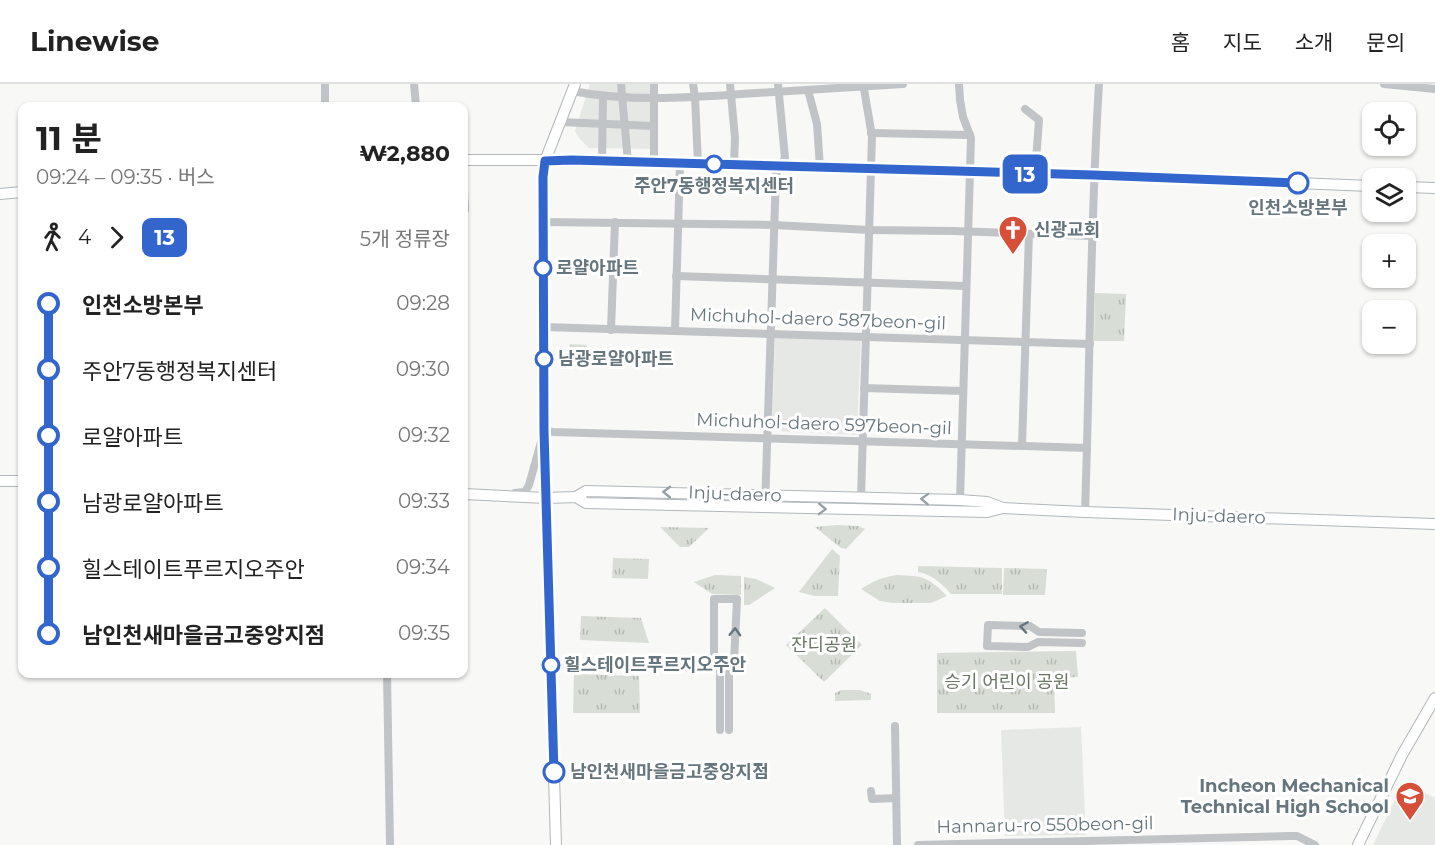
<!DOCTYPE html>
<html lang="ko">
<meta charset="utf-8">
<style>
:root{--surface:#fff;--page:#f2f2f2;--text:#222;--muted:#767676;--line:#e0e0e0}
body{margin:0;font-family:Montserrat,"Noto Sans KR",sans-serif;background:var(--page);color:var(--text);height:100vh;display:flex;flex-direction:column;font-size:22px;white-space:nowrap}
*{box-sizing:border-box;margin:0}
p{font-size:20px;color:var(--muted)}
.icon{flex:none;width:33px;height:33px;fill:none;stroke:currentColor;stroke-width:2;stroke-linecap:round;stroke-linejoin:round}
.map{position:relative;flex:1;overflow:hidden}
.details{position:absolute;left:18px;top:18px;width:450px;height:576px;display:flex;flex-direction:column;background:var(--surface);border-radius:12px;box-shadow:0 2px 4px #0004}
.details>*{flex:none}
.badge{padding:0 12px;border-radius:9px;font-size:21px;line-height:39px}
.controls{position:absolute;left:1362px;top:18px;display:grid;gap:12px}
.controls a{display:grid;place-items:center;width:54px;height:54px;border-radius:12px;background:var(--surface);box-shadow:0 2px 4px #0004;font-size:30px}
.map>.badge{position:absolute;translate:-50% -50%;box-shadow:0 0 0 3px #fff}
.legs{display:flex;align-items:center;gap:9px;height:66px;padding:0 18px;font-size:20px}
.legs p{margin-inline-start:auto}
.summary{display:flex;align-items:center;justify-content:space-between;height:102px;padding:0 18px}
h1{font-size:33px;font-weight:700;line-height:45px}
ul{padding:0 18px;list-style:none}
li{display:flex;align-items:center;gap:21px;height:66px;font-size:22px}
li i{display:grid;place-items:center;width:9px;height:100%;margin:0 8px;background:currentColor}
li i::after{content:'';width:15px;height:15px;margin:-8px;border:4px solid;border-radius:50%;background:var(--surface)}
li p{margin-inline-start:auto}
li:first-child i{background:linear-gradient(#0000 50%,currentColor 0)}
li:last-child i{background:linear-gradient(currentColor 50%,#0000 0)}
header{display:flex;align-items:center;gap:36px;box-sizing:border-box;height:84px;padding:0 30px;background:var(--surface);border-bottom:2px solid var(--line)}
header strong{font-size:28px}
nav{display:flex;gap:33px;margin-inline-start:auto;font-size:21px}
.map>svg:first-child{display:block}
</style>
<header>
<strong>Linewise</strong>
<nav><a>홈</a><a>지도</a><a>소개</a><a>문의</a></nav>
</header>
<div class="map">
<svg width="1435" height="761" viewBox="0 0 1435 761">
<defs>
<pattern id="park-tufts" width="24" height="20" patternUnits="userSpaceOnUse" patternTransform="scale(1.5)"><rect width="24" height="20" fill="#d8ddd5"/><path d="M3 7l-1-3M5 7V3M7 7l1-3M15 17l-1-3M17 17v-4M19 17l1-3" fill="none" stroke="#b3b8b2"/></pattern>
</defs>
<rect width="100%" height="100%" fill="#f8f8f6"/>
<g fill="#e6e8e6">
<polygon points="590,0 654,0 652,65 589,64 579,54 575,47"/>
<polygon points="775,253 861,255 857,351 772,347"/>
<polygon points="1081,643 1086,751 1005,752 1001,646"/>
<polygon points="1403,699 1435,714 1435,761 1373,761"/>
</g>
<g fill="url(#park-tufts)">
<polygon points="1095,209 1126,210 1124,257 1094,257"/>
<polygon points="570,260 587,261 586,278 569,277"/>
<polygon points="837,441 858,442 865,445 846,465 841,464 815,443"/>
<polygon points="660,443 709,444 689,463 680,463"/>
<polygon points="832,465 840,472 838,512 815,512 799,508"/>
<polygon points="613,474 649,475 648,495 612,494"/>
<path d="M918 482 1002 484V510H951C941 499 933 491 918 488Z"/>
<polygon points="1004,484 1047,485 1045,511 1003,511"/>
<polygon points="715,491 741,492 741,511 712,510 694,498"/>
<path d="M897 491C924 492 928 493 947 512L931 519H893L880 517 861 505C873 497 883 493 897 491Z"/>
<polygon points="744,493 756,495 775,504 749,521 744,521"/>
<polygon points="825,524 862,561 824,598 786,561"/>
<polygon points="581,532 641,534 649,559 580,556"/>
<polygon points="1076,567 1078,593 1054,594 1055,629 937,629 937,569"/>
<polygon points="574,590 639,592 640,629 573,629"/>
<polygon points="842,606 860,606 871,610 871,616 835,617 835,609"/>
</g>
<g fill="none" stroke-linecap="round" stroke-linejoin="round">
<g stroke="#b1b7ba" stroke-width="12">
<g id="major">
<polyline points="464,76 572,76 764,81 1093,91 1372,102"/>
<polyline points="1406,103 1435,104"/>
<polyline points="0,110 22,108"/>
<polyline points="0,397 22,397"/>
<polyline points="464,410 546,414 576,413 586,419 987,428 1003,424"/>
<polyline points="576,413 586,407 960,416 987,418 1003,424 1085,428 1435,440"/>
<polyline points="556,761 544,347 543,93 545,77 575,0"/>
<polyline points="1358,761 1402,671 1435,614"/>
</g>
</g>
<g stroke="#c0c4c7" stroke-width="8">
<polyline points="325,0 325,22"/>
<polyline points="414,0 416,22"/>
<polyline points="621,0 628,78"/>
<polyline points="693,0 695,13 698,80"/>
<polyline points="730,0 735,54 734,81"/>
<polyline points="959,0 960,16 963,33 971,54 960,416"/>
<polyline points="1384,0 1435,5"/>
<polyline points="808,6 817,40 820,84"/>
<path d="M572 7C633 19 695 13 756 9 805 6 854 3 903 0"/>
<polyline points="1025,25 1039,36 1035,90"/>
<polyline points="560,38 653,42"/>
<polyline points="871,49 970,51"/>
<polyline points="602,77 603,12"/>
<polyline points="654,78 654,0"/>
<polyline points="464,107 465,126"/>
<polyline points="543,138 774,141 869,146 953,147 1093,152"/>
<polyline points="676,192 966,202"/>
<polyline points="544,243 1090,260"/>
<polyline points="611,246 615,138"/>
<polyline points="675,247 680,79"/>
<polyline points="864,304 963,307"/>
<polyline points="1022,362 1029,150"/>
<polyline points="515,409 525,408 529,401 544,347 553,348 1087,364"/>
<polyline points="861,414 872,52 864,5 864,2"/>
<polyline points="765,423 776,90 785,74 778,0"/>
<path d="M1085 428C1090 285 1090 142 1099 0"/>
<polyline points="1082,549 1039,548 1030,542 988,541 987,562 1028,563 1038,558 1082,559"/>
<polyline points="387,590 390,761"/>
<polyline points="895,642 897,761"/>
<polyline points="720,646 720,583 714,578 714,515 737,515 734,578 729,583 729,646"/>
<polyline points="871,707 872,715 896,714"/>
<polyline points="918,761 1292,752 1297,752 1315,761"/>
</g>
<use href="#major" stroke="#fff" stroke-width="10"/>
</g>
<defs><path id="oneway-chevron" d="M-2-3.5L2.5 0L-2 3.5" fill="none" stroke-width="1.6" stroke-linecap="round" stroke-linejoin="round" transform="scale(1.5)"/></defs>
<g stroke="#949fa5">
<use href="#oneway-chevron" transform="translate(667 408) rotate(-179)"/>
<use href="#oneway-chevron" transform="translate(925 415) rotate(-178)"/>
<use href="#oneway-chevron" transform="translate(822 425) rotate(2)"/>
</g>
<g stroke="#66767e">
<use href="#oneway-chevron" transform="translate(1024 543) rotate(-171)"/>
<use href="#oneway-chevron" transform="translate(735 548) rotate(-88)"/>
</g>
<g fill="none" stroke-linecap="round" stroke-linejoin="round">
<g stroke="#fff" stroke-width="14">
<polyline id="line-1" points="554,688 544,347 543,93 545,77 572,76 1093,91 1298,99"/>
</g>
<use href="#line-1" stroke="#36c" stroke-width="9"/>
</g>
<defs>
<g id="church-pin" transform="scale(1.5)"><path d="M0 17L-7.5 6A9.5 9.5 0 1 1 7.5 6Z" fill="#d54f39" stroke="#fff"/><path d="M-1.2-6h2.4v3.5h3.3v2.4h-3.3V6h-2.4V-.1h-3.3v-2.4h3.3Z" fill="#fff"/></g>
<g id="school-pin" transform="scale(1.5)"><path d="M0 17L-7.5 6A9.5 9.5 0 1 1 7.5 6Z" fill="#d54f39" stroke="#fff"/><path d="M0-5L7-2L0 1L-7-2ZM-4 1L0 2.5L4 1V4Q0 6-4 4Z" fill="#fff"/></g>
</defs>
<g fill-rule="evenodd">
<use href="#church-pin" x="1013" y="146"/>
<use href="#school-pin" x="1410" y="712"/>
</g>
<g fill="#fff" stroke="#36c" stroke-width="3">
<circle cx="714" cy="80" r="8"/>
<circle cx="1298" cy="99" r="10"/>
<circle cx="543" cy="184" r="8"/>
<circle cx="544" cy="275" r="8"/>
<circle cx="551" cy="581" r="8"/>
<circle cx="554" cy="688" r="10"/>
</g>
<g text-anchor="middle" stroke-width="6" stroke-linejoin="round" paint-order="stroke">
<g font-size="18" font-weight="bold" fill="#66767e" stroke="#fff" text-anchor="start">
<text x="714" y="108" text-anchor="middle">주안7동행정복지센터</text>
<text x="1298" y="130" text-anchor="middle">인천소방본부</text>
<text x="556" y="190">로얄아파트</text>
<text x="558" y="281">남광로얄아파트</text>
<text x="564" y="587">힐스테이트푸르지오주안</text>
<text x="570" y="694">남인천새마을금고중앙지점</text>
</g>
<g font-size="18" font-weight="bold" fill="#66767e" stroke="#fff" text-anchor="start">
<text x="1034" y="152">신광교회</text>
<text x="1389" y="708" text-anchor="end">Incheon Mechanical<tspan x="1389" dy="21">Technical High School</tspan></text>
</g>
<g font-size="18" fill="#66767e" stroke="#fff">
<text transform="translate(818 235) rotate(2)" y="6">Michuhol-daero 587beon-gil</text>
<text transform="translate(824 340) rotate(2)" y="6">Michuhol-daero 597beon-gil</text>
<text transform="translate(735 410) rotate(2)" y="6">Inju-daero</text>
<text transform="translate(1219 432) rotate(2)" y="6">Inju-daero</text>
<text transform="translate(1045 741) rotate(-1)" y="6">Hannaru-ro 550beon-gil</text>
</g>
<g font-size="18" fill="#697764" stroke="#fff">
<text x="824" y="567">잔디공원</text>
<text x="1007" y="604">승기 어린이 공원</text>
</g>
</g>
</svg>
<div class="controls">
<a><svg class="icon" aria-label="locate" viewBox="0 0 24 24"><circle cx="12" cy="12" r="6"/><path d="M12 2v4M12 18v4M2 12h4M18 12h4"/></svg></a>
<a><svg class="icon" aria-label="layers" viewBox="0 0 24 24"><path d="M12 4l9 5-9 5-9-5zM3 14l9 5 9-5"/></svg></a>
<a>+</a>
<a>−</a>
</div>
<b class="badge" style="left:1025px;top:90px;background:#36c;color:#fff">13</b>
<section class="details">
<div class="summary"><div><h1>11 분</h1><p>09:24 – 09:35 · 버스</p></div><b>₩2,880</b></div>
<div class="legs"><svg class="icon" aria-label="walk" viewBox="0 0 24 24"><circle cx="13" cy="4" r="2"/><path d="M13 8l-2 6 4 7M11 14l-3 7M7 12l3-4h3l4 4"/></svg>4<svg class="icon" aria-label="forward" viewBox="0 0 24 24"><path d="M9 5l7 7-7 7"/></svg><b class="badge" style="background:#36c;color:#fff">13</b><p>5개 정류장</p></div>
<ul>
<li><i style="color:#36c"></i><b>인천소방본부</b><p>09:28</p></li>
<li><i style="color:#36c"></i><span>주안7동행정복지센터</span><p>09:30</p></li>
<li><i style="color:#36c"></i><span>로얄아파트</span><p>09:32</p></li>
<li><i style="color:#36c"></i><span>남광로얄아파트</span><p>09:33</p></li>
<li><i style="color:#36c"></i><span>힐스테이트푸르지오주안</span><p>09:34</p></li>
<li><i style="color:#36c"></i><b>남인천새마을금고중앙지점</b><p>09:35</p></li>
</ul>
</section>
</div>
